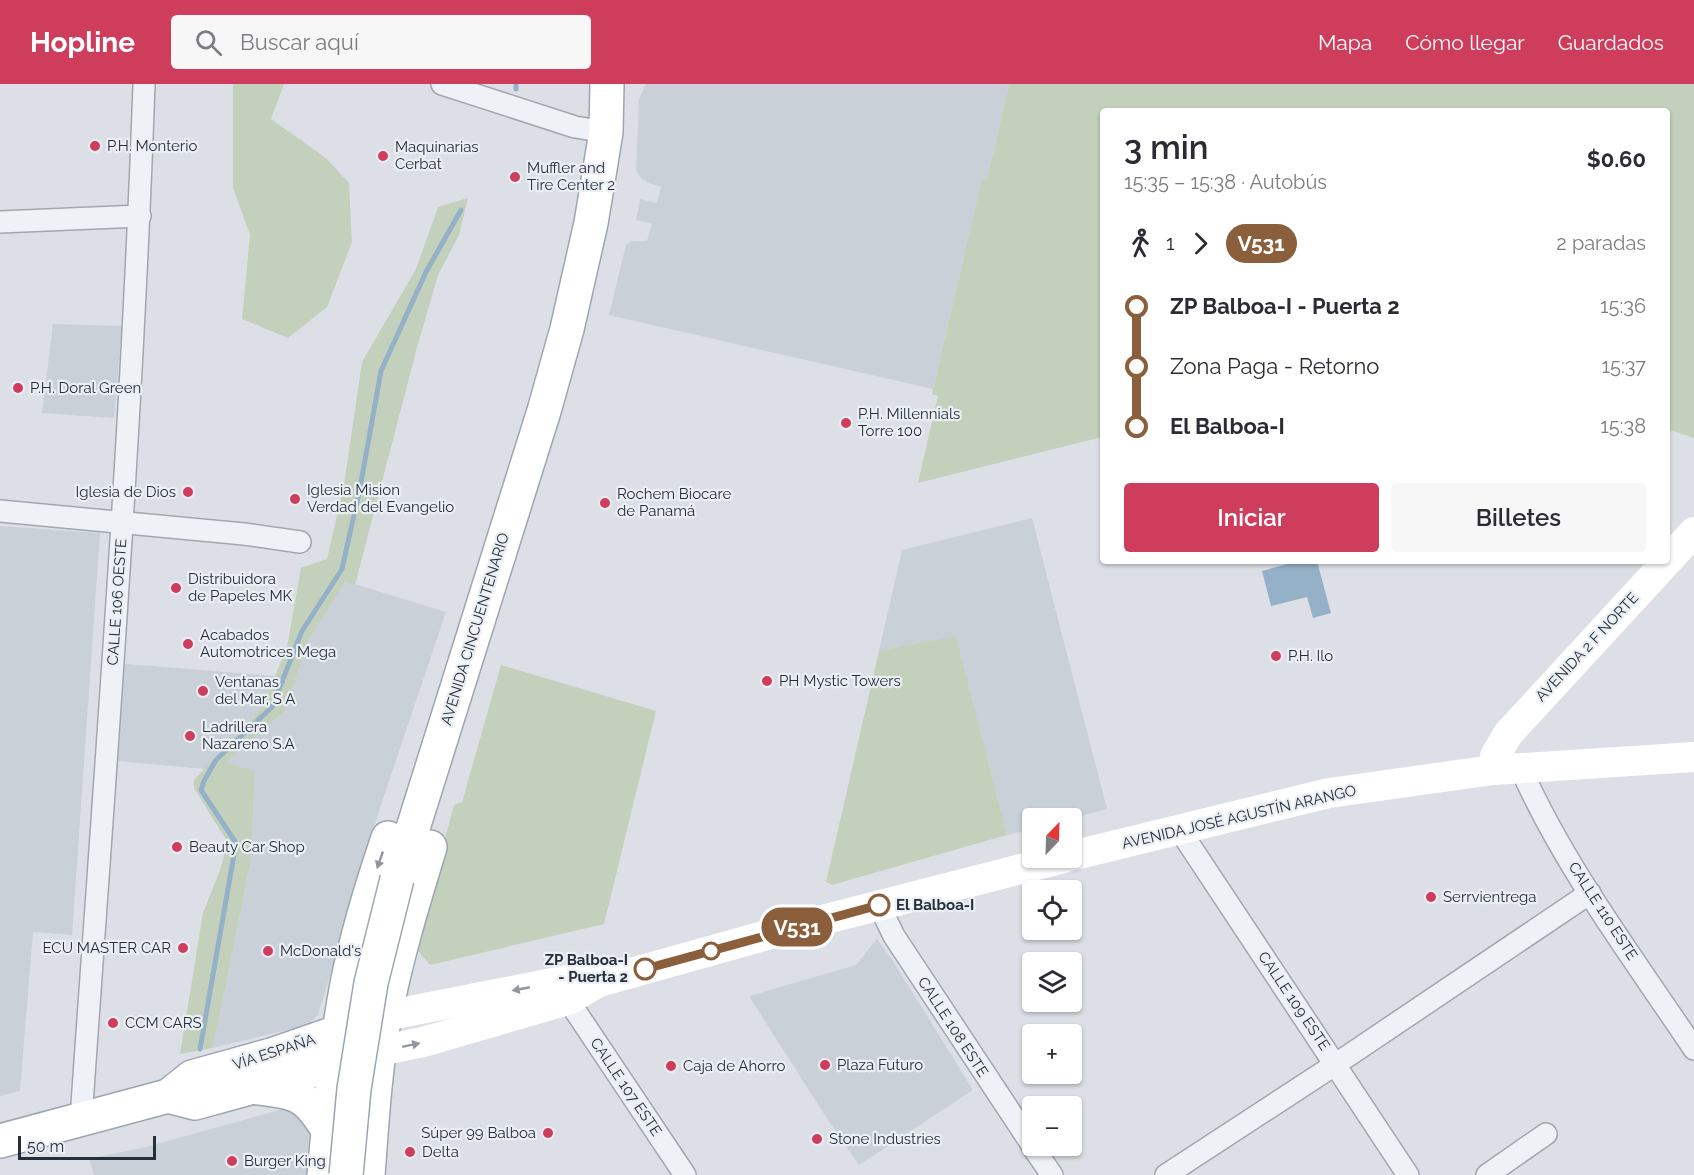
<!DOCTYPE html>
<html lang="es">
<meta charset="utf-8">
<style>
:root{--surface:#fff;--page:#f7f7f7;--text:#2b2b33;--muted:#7c7c81;--accent:#cf3d5d}
body{margin:0;font-family:Raleway,sans-serif;background:var(--page);color:var(--text);height:100vh;display:flex;flex-direction:column;font-size:22px;white-space:nowrap}
*{box-sizing:border-box;margin:0}
p{font-size:20px;color:var(--muted)}
.icon{flex:none;width:33px;height:33px;fill:none;stroke:currentColor;stroke-width:2;stroke-linecap:round;stroke-linejoin:round}
.map{position:relative;flex:1;overflow:hidden}
.details{position:absolute;left:1100px;top:24px;width:570px;height:456px;display:flex;flex-direction:column;background:var(--surface);border-radius:6px;box-shadow:0 2px 4px #0004}
.details>*{flex:none}
.badge{padding:0 12px;border-radius:20px;font-size:21px;line-height:39px}
.needle{width:39px;rotate:23deg}
.buttons{position:absolute;left:1022px;top:724px;display:grid;gap:12px}
.buttons a{display:grid;place-items:center;width:60px;height:60px;border-radius:6px;background:var(--surface);box-shadow:0 2px 4px #0004;font-size:30px}
.scale{position:absolute;left:18px;bottom:15px;width:138px;box-sizing:border-box;padding-left:6px;border:3px solid #252f3c;border-top:0;font-size:16px;line-height:21px;white-space:nowrap;color:#252f3c;-webkit-text-stroke:4px #ebeff4;paint-order:stroke}
.map>.badge{position:absolute;translate:-50% -50%;box-shadow:0 0 0 3px #fff}
.legs{display:flex;align-items:center;gap:9px;height:66px;padding:0 24px;font-size:20px}
.legs p{margin-inline-start:auto}
.headline{display:flex;align-items:center;justify-content:space-between;height:102px;padding:0 24px}
h1{font-size:33px;font-weight:600;line-height:45px}
.cta{display:flex;gap:12px;margin-top:auto;padding:12px 24px}
.cta a{flex:1;height:69px;border-radius:6px;background:var(--accent);color:#fff;font-size:24px;font-weight:600;line-height:69px;text-align:center}
.cta a+a{background:var(--page);color:var(--text)}
ul{padding:0 24px;list-style:none}
li{display:flex;align-items:center;gap:21px;height:60px;font-size:22px}
li i{display:grid;place-items:center;width:9px;height:100%;margin:0 8px;background:currentColor}
li i::after{content:'';width:15px;height:15px;margin:-8px;border:4px solid;border-radius:50%;background:var(--surface)}
li p{margin-inline-start:auto}
li:first-child i{background:linear-gradient(#0000 50%,currentColor 0)}
li:last-child i{background:linear-gradient(currentColor 50%,#0000 0)}
header{display:flex;align-items:center;gap:36px;box-sizing:border-box;height:84px;padding:0 30px;background:var(--accent);color:#fff}
header strong{font-size:28px}
nav{display:flex;gap:33px;margin-inline-start:auto;font-size:21px}
.search{width:420px;height:54px;background:var(--page);display:flex;align-items:center;gap:15px;box-sizing:border-box;padding:0 21px;border-radius:6px;color:var(--muted);font-size:22px}
.map>svg:first-child{display:block}
</style>
<header>
<strong>Hopline</strong>
<div class="search"><svg class="icon" aria-label="search" viewBox="0 0 24 24"><circle cx="10" cy="10" r="6"/><path d="M15 15l6 6"/></svg>Buscar aquí</div>
<nav><a>Mapa</a><a>Cómo llegar</a><a>Guardados</a></nav>
</header>
<div class="map">
<svg width="1694" height="1091" viewBox="0 0 1694 1091">
<rect width="100%" height="100%" fill="#dce0e6"/>
<g fill="#cad0d8">
<polygon points="646,0 1009,0 987,96 982,96 933,305 609,231 626,161 632,157 647,157 652,140 636,136 640,115 657,119 661,103 648,99 641,94 636,86 639,15"/>
<polygon points="53,240 122,242 114,334 42,329"/>
<polygon points="1032,434 1107,725 1069,735 1032,735 1032,745 1007,751 956,553 879,567 902,466"/>
<polygon points="0,442 100,449 72,851 33,848 20,1007 0,1012"/>
<polygon points="345,497 446,528 380,724 318,931 307,941 213,964 251,775 255,687 225,678 285,627 309,555"/>
<polygon points="124,580 153,582 275,592 262,624 256,632 205,685 118,677"/>
<polygon points="877,855 891,874 973,1006 859,1081 826,1033 749,912 856,881"/>
<polygon points="283,1025 290,1026 300,1031 306,1039 309,1048 307,1091 94,1091 89,1075 146,1063"/>
</g>
<g fill="#c3d0bc">
<polygon points="233,0 284,0 271,35 326,74 349,99 352,158 327,223 288,254 242,235 250,151 233,104"/>
<polygon points="1009,0 1694,0 1694,354 1667,345 1666,27 1102,27 1102,353 918,399 938,312 932,310 982,95 987,96"/>
<polygon points="468,114 459,151 438,191 418,260 355,501 345,498 309,555 285,627 226,678 255,687 251,775 213,964 180,970 203,829 220,786 228,759 194,704 194,696 262,624 287,563 301,484 327,475 344,401 362,278 416,185 438,123"/>
<polygon points="956,552 1007,751 832,801 826,798 879,567"/>
<polygon points="501,581 656,627 604,840 430,881 415,863 454,721 462,718"/>
</g>
<polygon fill="#95b1c7" points="1299,477 1317,477 1331,529 1313,534 1307,513 1271,522 1262,487"/>
<g fill="none" stroke-linecap="round" stroke-linejoin="round">
<g stroke="#95b1c7" stroke-width="5">
<polyline points="516,5 516,0"/>
<polyline points="200,965 236,759 201,706 204,697 216,676 272,623 302,547 342,485 360,404 381,287 426,188 461,126"/>
</g>
<g stroke="#a1a7b0" stroke-width="24">
<g id="street">
<polyline points="442,0 575,43 606,48"/>
<polyline points="0,138 140,132"/>
<polyline points="0,427 244,450 300,458"/>
<path d="M1521 685C1565 784 1634 875 1694 965"/>
<polyline points="1179,745 1408,1091"/>
<polyline points="879,821 894,852 1032,1061"/>
<polyline points="568,916 685,1091"/>
<path d="M81 1035C105 690 132 346 144 0"/>
<polyline points="1032,1062 1052,1091"/>
<polyline points="1166,1091 1336,980 1590,809"/>
<polyline points="1487,1091 1546,1050"/>
</g>
</g>
<g stroke="#9ba6b2" stroke-width="36">
<g id="primary">
<polyline points="397,795 544,327 567,245 591,139 598,97 606,48 607,0"/>
<path d="M258 1004C298 1009 306 1010 328 1046"/>
<polyline points="168,1012 195,1019 355,975"/>
<polyline points="0,1057 168,1012 192,993 271,971 358,941"/>
<path d="M324 1091C330 1027 335 963 347 900 357 850 372 801 388 754"/>
<path d="M368 1091C372 1038 375 984 385 932 396 874 413 819 430 763"/>
</g>
</g>
<use href="#street" stroke="#eef1f5" stroke-width="21"/>
<g stroke="#fff" stroke-width="30">
<polyline points="1493,686 1495,672 1508,650 1694,448"/>
<polyline points="1071,772 1329,709 1493,686 1694,673"/>
<polyline points="385,932 567,896 587,897"/>
<polyline points="379,967 423,958 568,916 599,898 803,841 1064,774"/>
</g>
<use href="#primary" stroke="#fff" stroke-width="33"/>
<g stroke="#9ba6b2" stroke-width="36" stroke-linecap="butt">
<polyline id="primary-bridge" points="346,1091 354,1005 371,899 397,795"/>
</g>
<use href="#primary-bridge" stroke="#fff" stroke-width="33"/>
</g>
<defs><path id="oneway-solid" d="M-6-.8H1V-3.2L6.5 0L1 3.2V.8H-6Z" transform="scale(1.5)"/></defs>
<g fill="#92979e">
<use href="#oneway-solid" transform="translate(380 776) rotate(109)"/>
<use href="#oneway-solid" transform="translate(521 905) rotate(169)"/>
<use href="#oneway-solid" transform="translate(411 961) rotate(-12)"/>
</g>
<g fill="none" stroke-linecap="round" stroke-linejoin="round">
<g stroke="#fff" stroke-width="14">
<polyline id="line-1" points="645,885 879,821"/>
</g>
<use href="#line-1" stroke="#8b5e3c" stroke-width="9"/>
</g>
<g fill="#cf3d5d" stroke="#ebeff4" stroke-width="2">
<circle cx="95" cy="62" r="6"/>
<circle cx="383" cy="72" r="6"/>
<circle cx="515" cy="93" r="6"/>
<circle cx="18" cy="304" r="6"/>
<circle cx="846" cy="339" r="6"/>
<circle cx="188" cy="408" r="6"/>
<circle cx="295" cy="415" r="6"/>
<circle cx="605" cy="419" r="6"/>
<circle cx="176" cy="504" r="6"/>
<circle cx="188" cy="560" r="6"/>
<circle cx="1276" cy="572" r="6"/>
<circle cx="767" cy="597" r="6"/>
<circle cx="203" cy="607" r="6"/>
<circle cx="190" cy="652" r="6"/>
<circle cx="177" cy="763" r="6"/>
<circle cx="1431" cy="813" r="6"/>
<circle cx="183" cy="864" r="6"/>
<circle cx="268" cy="867" r="6"/>
<circle cx="113" cy="939" r="6"/>
<circle cx="825" cy="981" r="6"/>
<circle cx="671" cy="982" r="6"/>
<circle cx="548" cy="1049" r="6"/>
<circle cx="817" cy="1055" r="6"/>
<circle cx="410" cy="1068" r="6"/>
<circle cx="232" cy="1077" r="6"/>
</g>
<g fill="#fff" stroke="#8b5e3c" stroke-width="3">
<circle cx="879" cy="821" r="10"/>
<circle cx="711" cy="867" r="8"/>
<circle cx="645" cy="885" r="10"/>
</g>
<g text-anchor="middle" stroke-width="4.5" stroke-linejoin="round" paint-order="stroke">
<g font-size="15" fill="#252f3c" stroke="#ebeff4" text-anchor="start">
<text x="107" y="67">P.H. Monterio</text>
<text x="395" y="68">Maquinarias<tspan x="395" dy="17">Cerbat</tspan></text>
<text x="527" y="89">Muffler and<tspan x="527" dy="17">Tire Center 2</tspan></text>
<text x="30" y="309">P.H. Doral Green</text>
<text x="858" y="335">P.H. Millennials<tspan x="858" dy="17">Torre 100</tspan></text>
<text x="307" y="411">Iglesia Mision<tspan x="307" dy="17">Verdad del Evangelio</tspan></text>
<text x="176" y="413" text-anchor="end">Iglesia de Dios</text>
<text x="617" y="415">Rochem Biocare<tspan x="617" dy="17">de Panamá</tspan></text>
<text x="188" y="500">Distribuidora<tspan x="188" dy="17">de Papeles MK</tspan></text>
<text x="200" y="556">Acabados<tspan x="200" dy="17">Automotrices Mega</tspan></text>
<text x="1288" y="577">P.H. Ilo</text>
<text x="779" y="602">PH Mystic Towers</text>
<text x="215" y="603">Ventanas<tspan x="215" dy="17">del Mar, S A</tspan></text>
<text x="202" y="648">Ladrillera<tspan x="202" dy="17">Nazareno S.A</tspan></text>
<text x="189" y="768">Beauty Car Shop</text>
<text x="1443" y="818">Serrvientrega</text>
<text x="171" y="869" text-anchor="end">ECU MASTER CAR</text>
<text x="280" y="872">McDonald's</text>
<text x="125" y="944">CCM CARS</text>
<text x="837" y="986">Plaza Futuro</text>
<text x="683" y="987">Caja de Ahorro</text>
<text x="536" y="1054" text-anchor="end">Súper 99 Balboa</text>
<text x="829" y="1060">Stone Industries</text>
<text x="422" y="1073">Delta</text>
<text x="244" y="1082">Burger King</text>
</g>
<g font-size="15" fill="#252f3c" stroke="#ebeff4">
<text transform="translate(117 518) rotate(-86)" y="5">CALLE 106 OESTE</text>
<text transform="translate(475 545) rotate(-73)" y="5">AVENIDA CINCUENTENARIO</text>
<text transform="translate(1587 563) rotate(-47)" y="5">AVENIDA 2 F NORTE</text>
<text transform="translate(1239 733) rotate(-13)" y="5">AVENIDA JOSÉ AGUSTÍN ARANGO</text>
<text transform="translate(1603 827) rotate(57)" y="5">CALLE 110 ESTE</text>
<text transform="translate(1294 917) rotate(56)" y="5">CALLE 109 ESTE</text>
<text transform="translate(953 943) rotate(57)" y="5">CALLE 108 ESTE</text>
<text transform="translate(274 968) rotate(-18)" y="5">VÍA ESPAÑA</text>
<text transform="translate(626 1003) rotate(56)" y="5">CALLE 107 ESTE</text>
</g>
<g font-size="15" font-weight="bold" fill="#252f3c" stroke="#ebeff4" text-anchor="start">
<text x="896" y="826">El Balboa-I</text>
<text x="628" y="881" text-anchor="end">ZP Balboa-I<tspan x="628" dy="17">- Puerta 2</tspan></text>
</g>
</g>
</svg>
<div class="buttons">
<a><svg class="needle" viewBox="-14 -14 28 28"><path d="M0-13l5 13h-10z" fill="#e53935"/><path d="M0 13l5-13h-10z" fill="#7c7c81"/></svg></a>
<a><svg class="icon" aria-label="locate" viewBox="0 0 24 24"><circle cx="12" cy="12" r="6"/><path d="M12 2v4M12 18v4M2 12h4M18 12h4"/></svg></a>
<a><svg class="icon" aria-label="layers" viewBox="0 0 24 24"><path d="M12 4l9 5-9 5-9-5zM3 14l9 5 9-5"/></svg></a>
<a>+</a>
<a>−</a>
</div>
<div class="scale">50 m</div>
<b class="badge" style="left:797px;top:843px;background:#8b5e3c;color:#fff">V531</b>
<section class="details">
<div class="headline"><div><h1>3 min</h1><p>15:35 – 15:38 · Autobús</p></div><b>$0.60</b></div>
<div class="legs"><svg class="icon" aria-label="walk" viewBox="0 0 24 24"><circle cx="13" cy="4" r="2"/><path d="M13 8l-2 6 4 7M11 14l-3 7M7 12l3-4h3l4 4"/></svg>1<svg class="icon" aria-label="forward" viewBox="0 0 24 24"><path d="M9 5l7 7-7 7"/></svg><b class="badge" style="background:#8b5e3c;color:#fff">V531</b><p>2 paradas</p></div>
<ul>
<li><i style="color:#8b5e3c"></i><b>ZP Balboa-I - Puerta 2</b><p>15:36</p></li>
<li><i style="color:#8b5e3c"></i><span>Zona Paga - Retorno</span><p>15:37</p></li>
<li><i style="color:#8b5e3c"></i><b>El Balboa-I</b><p>15:38</p></li>
</ul>
<div class="cta"><a>Iniciar</a><a>Billetes</a></div>
</section>
</div>
